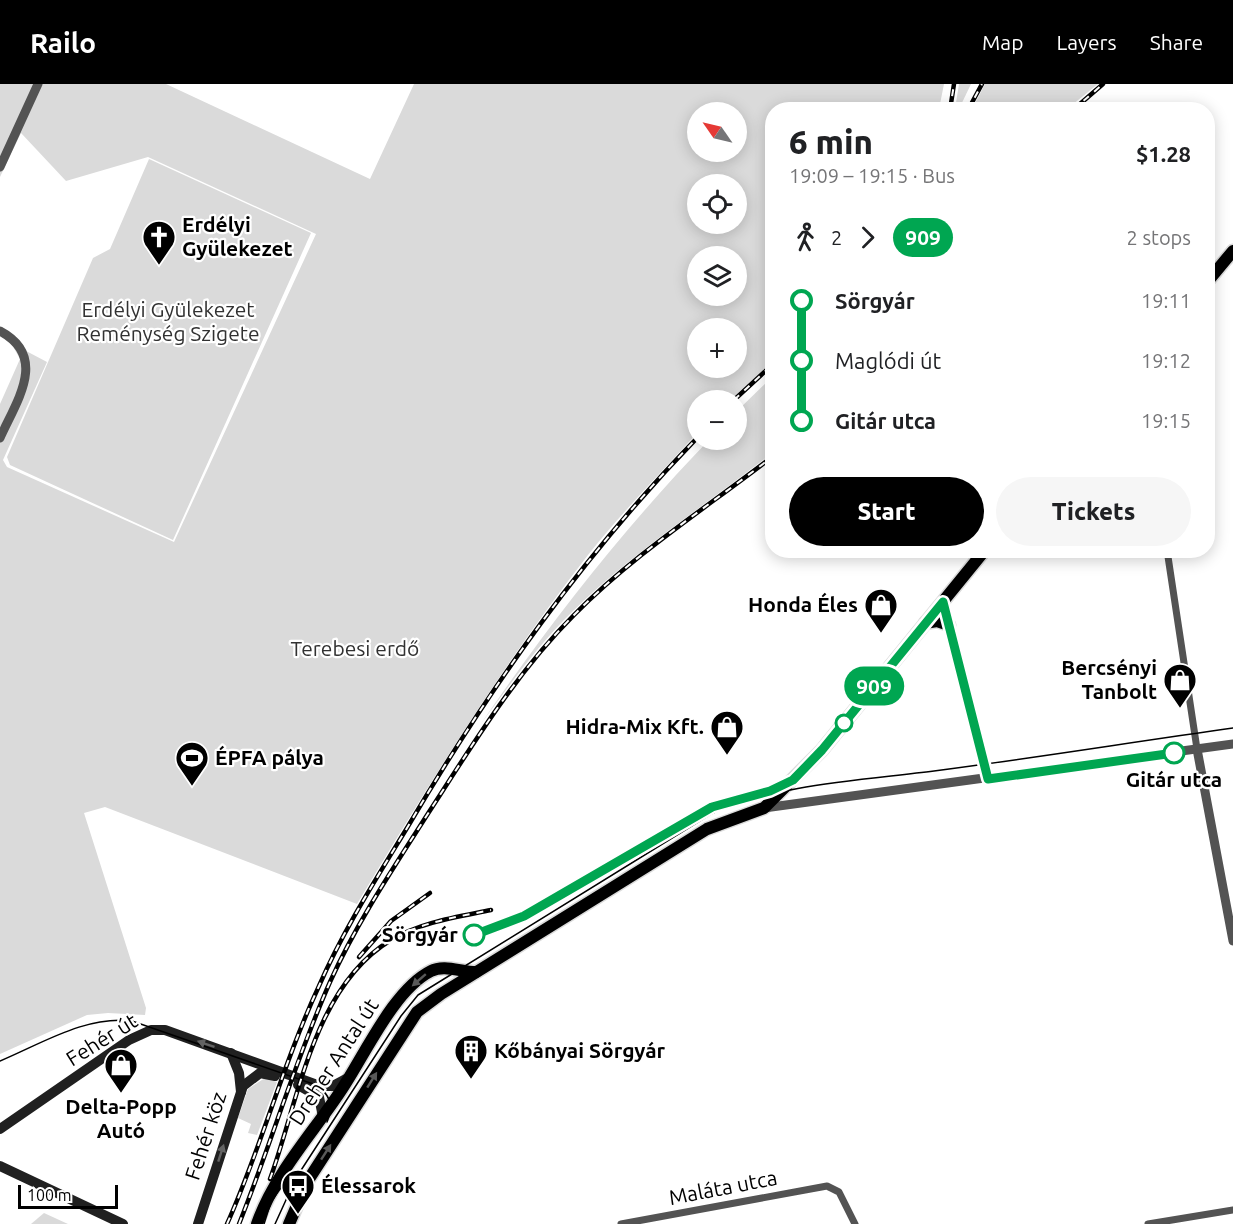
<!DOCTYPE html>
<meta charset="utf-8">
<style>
:root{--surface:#fff;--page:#f6f6f6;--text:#202124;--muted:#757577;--accent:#000}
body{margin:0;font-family:Ubuntu,sans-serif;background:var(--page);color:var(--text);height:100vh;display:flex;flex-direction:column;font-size:22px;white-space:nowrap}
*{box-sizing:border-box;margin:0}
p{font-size:20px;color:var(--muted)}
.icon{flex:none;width:33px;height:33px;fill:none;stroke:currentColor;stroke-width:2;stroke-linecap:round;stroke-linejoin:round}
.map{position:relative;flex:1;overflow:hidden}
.sheet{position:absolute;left:765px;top:18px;width:450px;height:456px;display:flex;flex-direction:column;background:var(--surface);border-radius:24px;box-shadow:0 3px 15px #0003}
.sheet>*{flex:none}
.badge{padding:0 12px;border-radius:20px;font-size:21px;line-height:39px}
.needle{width:39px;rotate:304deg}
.buttons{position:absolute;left:687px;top:18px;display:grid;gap:12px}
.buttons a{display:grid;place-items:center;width:60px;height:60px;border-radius:50%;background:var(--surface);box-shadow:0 3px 15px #0003;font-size:30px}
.scale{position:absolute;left:18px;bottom:15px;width:100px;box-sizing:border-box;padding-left:6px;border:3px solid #000;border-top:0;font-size:16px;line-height:21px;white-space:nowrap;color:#000;-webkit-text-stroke:4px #fff;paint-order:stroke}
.map>.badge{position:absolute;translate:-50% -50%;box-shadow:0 0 0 3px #fff}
.legs{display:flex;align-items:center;gap:9px;height:66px;padding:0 24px;font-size:20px}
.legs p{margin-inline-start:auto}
.headline{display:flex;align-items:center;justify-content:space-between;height:102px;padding:0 24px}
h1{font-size:33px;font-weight:800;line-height:45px}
.action{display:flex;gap:12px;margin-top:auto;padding:12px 24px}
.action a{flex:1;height:69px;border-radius:36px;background:var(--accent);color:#fff;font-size:24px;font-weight:800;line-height:69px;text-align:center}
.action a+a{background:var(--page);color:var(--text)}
ul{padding:0 24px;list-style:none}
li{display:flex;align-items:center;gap:21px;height:60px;font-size:22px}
li i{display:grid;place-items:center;width:9px;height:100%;margin:0 8px;background:currentColor}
li i::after{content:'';width:15px;height:15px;margin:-8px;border:4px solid;border-radius:50%;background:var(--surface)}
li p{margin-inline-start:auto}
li:first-child i{background:linear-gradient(#0000 50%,currentColor 0)}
li:last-child i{background:linear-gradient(currentColor 50%,#0000 0)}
header{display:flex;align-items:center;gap:36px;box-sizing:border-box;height:84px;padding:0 30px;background:var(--accent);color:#fff}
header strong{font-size:28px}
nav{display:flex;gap:33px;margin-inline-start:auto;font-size:21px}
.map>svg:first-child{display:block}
</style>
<header>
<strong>Railo</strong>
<nav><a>Map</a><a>Layers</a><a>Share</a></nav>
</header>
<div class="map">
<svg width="1233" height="1140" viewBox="0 0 1233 1140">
<rect width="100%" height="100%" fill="#fff"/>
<g fill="#dadada" fill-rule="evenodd">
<path d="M0 0H166L370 95 414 0H944L939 25 772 26V278L730 316H698L697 349C661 389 622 428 588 471 502 581 429 700 357 820L105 723 84 729 146 924 145 931 108 929 87 931 0 970V320L20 275 11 259 47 278 3 376 7 383 174 458 316 150 148 73 66 97 21 49 0 93ZM698 28H736V68H698ZM698 100H736V140H698ZM698 172H736V212H698ZM698 244H736V284H698Z"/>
<polygon points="959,0 971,0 959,25 955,25"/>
<polygon points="985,0 1098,0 1067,25 972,25"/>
<polygon points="149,75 311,149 173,456 10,381 7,373 93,174 110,165"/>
<path d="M772 293V369C706 421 633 468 572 528 537 562 509 602 480 641 549 540 624 444 709 356H736L737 327Z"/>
<polygon points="265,994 277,998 257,1051 248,1049 251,1040 238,1034 248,1005"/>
<polygon points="44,1129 68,1140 31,1140"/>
</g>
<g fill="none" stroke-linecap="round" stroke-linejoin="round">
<g stroke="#dbdbdb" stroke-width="15">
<g id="primary">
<polyline points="1208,197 1233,167"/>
<polyline points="925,539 937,537 949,541"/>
<path d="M257 1140C274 1091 312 1050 340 1008 364 973 393 906 431 887 444 880 461 888 476 888"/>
<polyline points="289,1140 307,1098 417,928 441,910 707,745 764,724 822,666 985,466"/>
</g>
</g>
<g stroke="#535353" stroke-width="7">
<polyline points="1167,466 1197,665"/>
<polyline points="943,518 988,695"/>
<polyline points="621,1140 827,1102 839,1108 855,1140"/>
<polyline points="1148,1140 1233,1126"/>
</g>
<g stroke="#535353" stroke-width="9">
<polyline points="0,83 38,0"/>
<path d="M0 247C49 273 16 318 0 354"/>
<polyline points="1197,665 1233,857"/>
<polyline points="764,724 1233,660"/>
</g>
<g stroke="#202020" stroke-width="10">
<polyline points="231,969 239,989 241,1008"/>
<polyline points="298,1001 319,1013 323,1033"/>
<polyline points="0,1045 129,956 151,946 165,946 320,1002 333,1002 348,994"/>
<polyline points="0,1082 123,1140"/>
<polyline points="198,1140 243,1002 260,989 275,992"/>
</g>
<use href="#primary" stroke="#000" stroke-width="12"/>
<g stroke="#000" stroke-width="1.5">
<path d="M0 977C41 960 86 931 132 937L316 1001C330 1010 334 1022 327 1038"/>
<polyline points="264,1140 271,1118 287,1095"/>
<path d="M275 1140 296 1094 401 932 418 911 711 730C776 700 864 696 934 687 1034 674 1133 658 1233 644"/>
</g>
<g stroke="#000" stroke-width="4.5">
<g id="rail">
<polyline points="950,26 954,0"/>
<polyline points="968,26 982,0"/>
<polyline points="1073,26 1103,0"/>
<polyline points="734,316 772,281"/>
<polyline points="359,873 391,837 430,809"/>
<path d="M270 1095C299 1016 313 903 391 856 421 838 457 833 491 826"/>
<path d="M227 1140C262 1062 283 979 319 902 343 847 376 795 407 744 490 603 583 471 698 353"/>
<path d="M239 1140C271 1060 295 977 330 898 357 838 394 783 429 728 473 660 516 589 574 531 633 471 706 424 772 373"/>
</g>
</g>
<use href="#rail" stroke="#fff" stroke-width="2" stroke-dasharray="7" stroke-linecap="butt"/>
</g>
<defs><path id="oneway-solid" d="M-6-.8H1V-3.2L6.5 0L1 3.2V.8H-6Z" transform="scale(1.5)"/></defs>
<g fill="#595959">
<use href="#oneway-solid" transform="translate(419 896) rotate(139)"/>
<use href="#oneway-solid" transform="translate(372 996) rotate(-58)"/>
<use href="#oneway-solid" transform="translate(326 1068) rotate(-57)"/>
</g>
<g fill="#636363">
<use href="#oneway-solid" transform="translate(206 960) rotate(-161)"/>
<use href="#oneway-solid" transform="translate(221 1069) rotate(-72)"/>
</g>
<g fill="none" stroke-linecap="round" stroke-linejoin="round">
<g stroke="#fff" stroke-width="14">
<polyline id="line-1" points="474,851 524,832 712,723 770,707 793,696 822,666 943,518 988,695 1174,669"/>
</g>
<use href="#line-1" stroke="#00a651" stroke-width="9"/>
</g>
<defs>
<g id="church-pin" transform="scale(1.725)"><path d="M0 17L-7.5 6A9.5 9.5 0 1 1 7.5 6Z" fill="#000" stroke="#fff"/><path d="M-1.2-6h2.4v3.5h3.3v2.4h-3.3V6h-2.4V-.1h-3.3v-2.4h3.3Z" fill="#fff"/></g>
<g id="shop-pin" transform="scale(1.725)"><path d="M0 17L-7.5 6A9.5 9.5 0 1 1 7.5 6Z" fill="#000" stroke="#fff"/><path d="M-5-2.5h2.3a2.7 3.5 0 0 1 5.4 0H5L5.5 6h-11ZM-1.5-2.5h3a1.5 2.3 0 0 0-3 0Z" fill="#fff"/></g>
<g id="stadium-pin" transform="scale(1.725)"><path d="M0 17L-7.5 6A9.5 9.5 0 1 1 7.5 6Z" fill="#000" stroke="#fff"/><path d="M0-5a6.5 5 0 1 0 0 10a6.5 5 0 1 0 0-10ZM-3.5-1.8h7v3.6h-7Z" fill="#fff"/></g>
<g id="building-pin" transform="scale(1.725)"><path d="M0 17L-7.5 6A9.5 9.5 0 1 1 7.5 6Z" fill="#000" stroke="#fff"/><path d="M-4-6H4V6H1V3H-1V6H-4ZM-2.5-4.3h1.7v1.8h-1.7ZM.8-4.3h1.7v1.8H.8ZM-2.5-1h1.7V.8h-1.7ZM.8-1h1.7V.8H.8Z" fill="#fff"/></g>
<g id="bus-pin" transform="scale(1.725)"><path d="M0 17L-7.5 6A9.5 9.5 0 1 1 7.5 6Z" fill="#000" stroke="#fff"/><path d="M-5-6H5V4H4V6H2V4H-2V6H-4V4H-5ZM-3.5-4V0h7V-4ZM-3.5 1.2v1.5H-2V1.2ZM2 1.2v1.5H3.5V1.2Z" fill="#fff"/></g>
</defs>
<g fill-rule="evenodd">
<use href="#church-pin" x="159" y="153"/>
<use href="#shop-pin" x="881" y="521"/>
<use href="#shop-pin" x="1180" y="596"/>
<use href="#shop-pin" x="727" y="643"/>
<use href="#stadium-pin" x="192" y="674"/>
<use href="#building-pin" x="471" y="967"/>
<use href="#shop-pin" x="121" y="981"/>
<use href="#bus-pin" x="298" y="1102"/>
</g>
<g fill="#fff" stroke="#00a651" stroke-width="3">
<circle cx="844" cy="639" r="8"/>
<circle cx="1174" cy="669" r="10"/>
<circle cx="474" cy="851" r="10"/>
</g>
<g text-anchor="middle" stroke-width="4.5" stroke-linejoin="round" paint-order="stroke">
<g font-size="21" font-weight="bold" fill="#000" stroke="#fff" text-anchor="start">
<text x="182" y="148">Erdélyi<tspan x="182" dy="24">Gyülekezet</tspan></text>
<text x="858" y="528" text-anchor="end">Honda Éles</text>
<text x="1157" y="591" text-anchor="end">Bercsényi<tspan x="1157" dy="24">Tanbolt</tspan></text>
<text x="704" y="650" text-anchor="end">Hidra-Mix Kft.</text>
<text x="215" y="681">ÉPFA pálya</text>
<text x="494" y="974">Kőbányai Sörgyár</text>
<text x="121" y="1030" text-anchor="middle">Delta-Popp<tspan x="121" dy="24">Autó</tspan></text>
<text x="321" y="1109">Élessarok</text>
</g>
<g font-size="21" fill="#313131" stroke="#fff">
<text x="168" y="233">Erdélyi Gyülekezet<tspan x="168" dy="24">Reménység Szigete</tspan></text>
<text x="355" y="572">Terebesi erdő</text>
</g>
<g font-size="21" font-weight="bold" fill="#000" stroke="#fff">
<text x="1174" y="703">Gitár utca</text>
<text x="458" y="858" text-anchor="end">Sörgyár</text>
</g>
<g font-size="21" fill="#000" stroke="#fff">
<text transform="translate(102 956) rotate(-32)" y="7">Fehér út</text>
<text transform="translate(334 978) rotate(-57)" y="7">Dreher Antal út</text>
<text transform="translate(206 1052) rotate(-72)" y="7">Fehér köz</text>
<text transform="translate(723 1104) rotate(-11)" y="7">Maláta utca</text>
</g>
</g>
</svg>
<div class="buttons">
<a><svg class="needle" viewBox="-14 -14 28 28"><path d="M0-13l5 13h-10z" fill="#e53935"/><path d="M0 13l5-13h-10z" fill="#757577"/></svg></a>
<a><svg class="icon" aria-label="locate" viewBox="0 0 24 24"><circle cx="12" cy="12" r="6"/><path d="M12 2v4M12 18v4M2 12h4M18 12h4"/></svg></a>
<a><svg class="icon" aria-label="layers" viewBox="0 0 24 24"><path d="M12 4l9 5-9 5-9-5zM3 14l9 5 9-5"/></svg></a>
<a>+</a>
<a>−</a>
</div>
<div class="scale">100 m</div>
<b class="badge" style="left:874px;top:602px;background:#00a651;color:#fff">909</b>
<section class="sheet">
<div class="headline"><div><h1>6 min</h1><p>19:09 – 19:15 · Bus</p></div><b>$1.28</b></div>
<div class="legs"><svg class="icon" aria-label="walk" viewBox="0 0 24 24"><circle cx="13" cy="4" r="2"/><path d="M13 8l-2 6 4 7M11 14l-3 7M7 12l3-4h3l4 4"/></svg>2<svg class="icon" aria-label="forward" viewBox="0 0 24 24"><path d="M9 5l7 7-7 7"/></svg><b class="badge" style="background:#00a651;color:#fff">909</b><p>2 stops</p></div>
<ul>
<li><i style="color:#00a651"></i><b>Sörgyár</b><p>19:11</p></li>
<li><i style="color:#00a651"></i><span>Maglódi út</span><p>19:12</p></li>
<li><i style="color:#00a651"></i><b>Gitár utca</b><p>19:15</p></li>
</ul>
<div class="action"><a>Start</a><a>Tickets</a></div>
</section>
</div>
